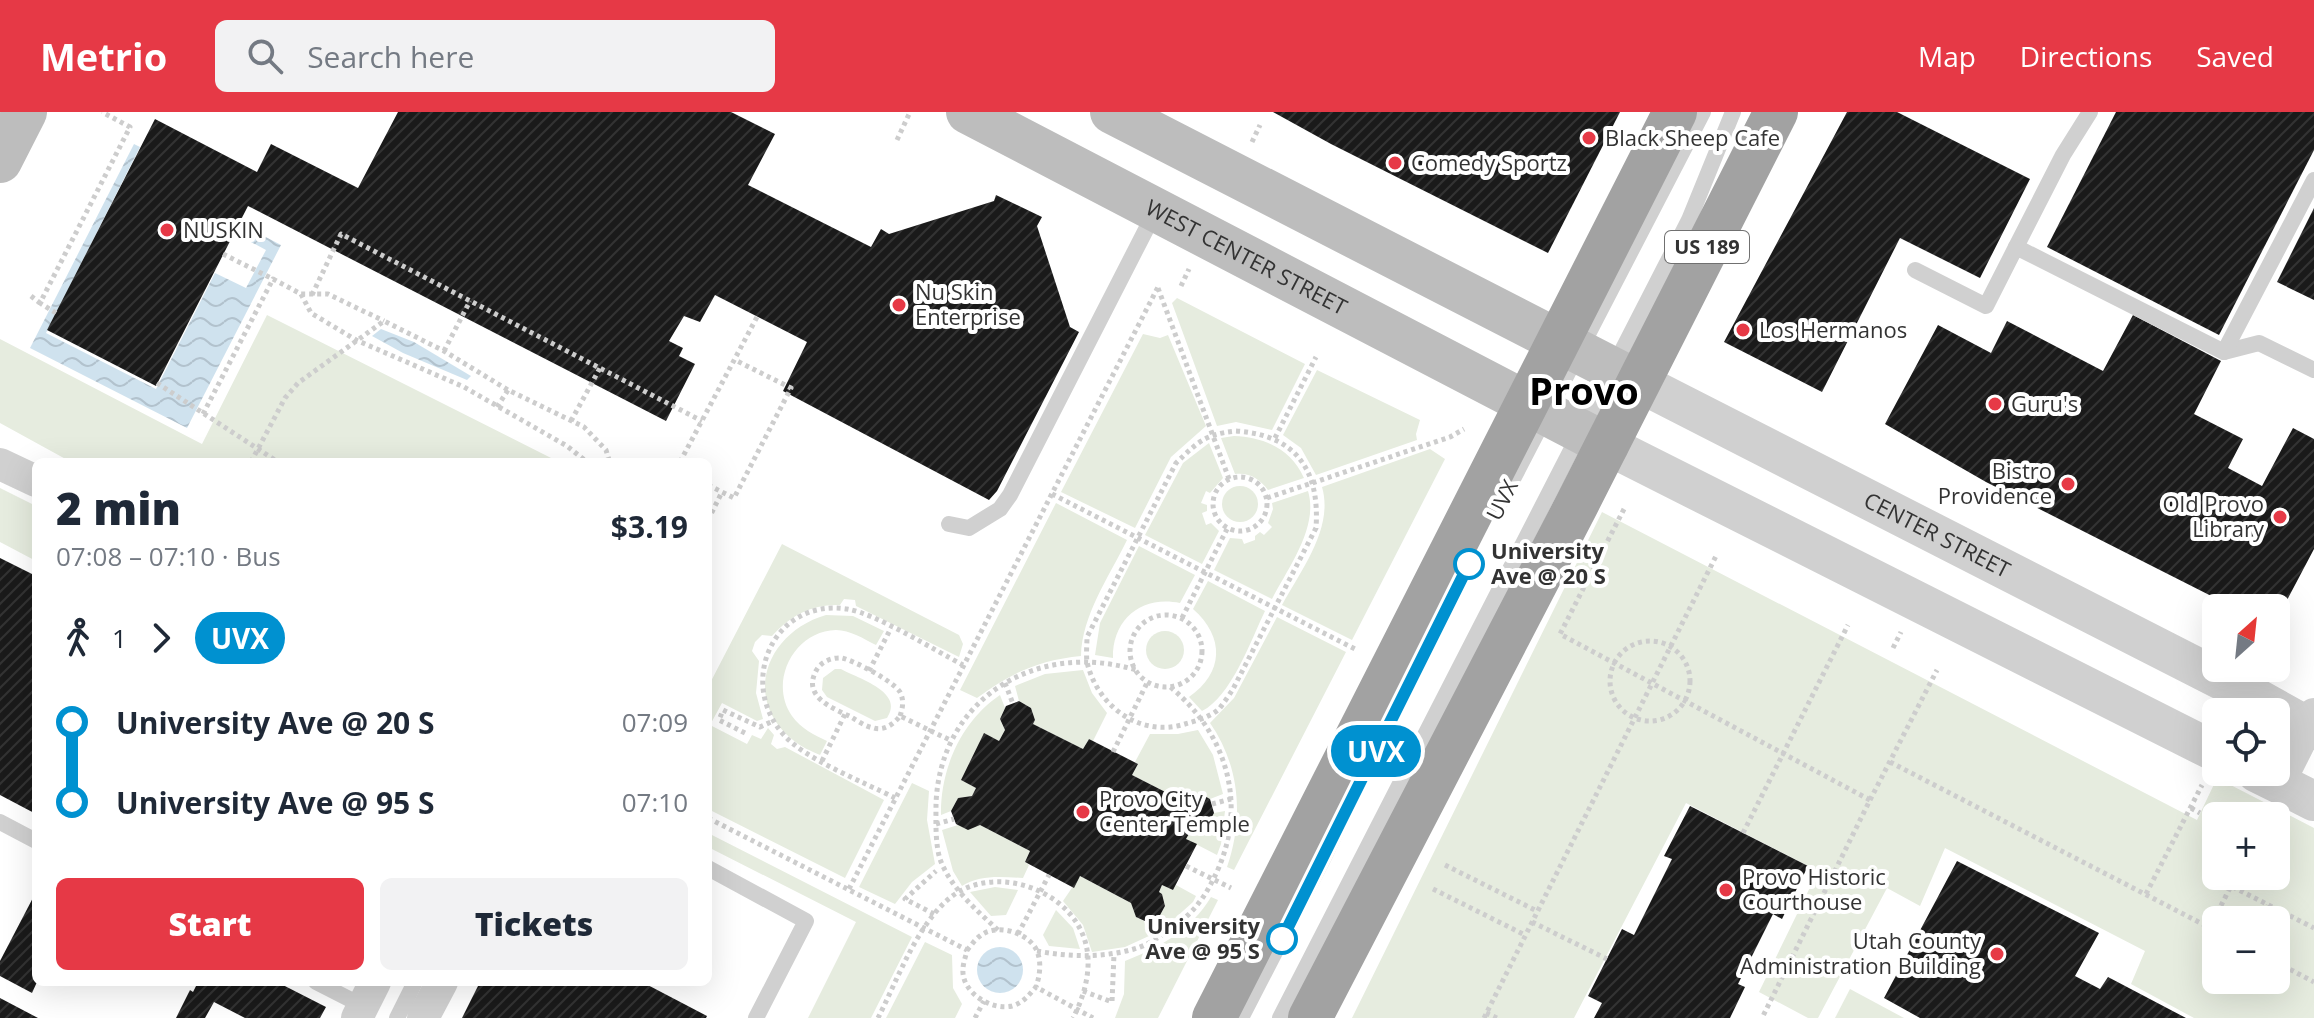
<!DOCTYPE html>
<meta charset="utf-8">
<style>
:root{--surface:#fff;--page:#f2f2f3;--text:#1f2937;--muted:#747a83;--accent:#e63946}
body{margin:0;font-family:"Open Sans",sans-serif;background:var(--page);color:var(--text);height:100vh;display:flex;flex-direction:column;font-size:30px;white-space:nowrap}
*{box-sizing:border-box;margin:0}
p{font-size:26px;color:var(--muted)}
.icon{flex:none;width:44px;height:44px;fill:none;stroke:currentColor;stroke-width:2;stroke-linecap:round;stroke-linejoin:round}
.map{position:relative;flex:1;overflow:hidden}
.sheet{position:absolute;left:32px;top:346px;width:680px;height:528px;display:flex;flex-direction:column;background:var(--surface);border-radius:12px;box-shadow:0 8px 32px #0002}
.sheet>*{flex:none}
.badge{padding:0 16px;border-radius:26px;font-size:28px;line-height:52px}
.needle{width:52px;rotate:27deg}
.buttons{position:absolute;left:2202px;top:482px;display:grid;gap:16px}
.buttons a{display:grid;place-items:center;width:88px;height:88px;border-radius:12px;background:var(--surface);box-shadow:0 8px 32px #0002;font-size:40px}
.map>.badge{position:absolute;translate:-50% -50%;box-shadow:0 0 0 4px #fff}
.legs{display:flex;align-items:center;gap:12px;height:88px;padding:0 24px;font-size:26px}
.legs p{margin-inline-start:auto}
.head{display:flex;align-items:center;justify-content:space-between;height:136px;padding:0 24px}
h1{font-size:44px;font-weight:800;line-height:60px}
.primary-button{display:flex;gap:16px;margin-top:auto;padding:16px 24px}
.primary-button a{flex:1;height:92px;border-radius:12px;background:var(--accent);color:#fff;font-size:32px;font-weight:800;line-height:92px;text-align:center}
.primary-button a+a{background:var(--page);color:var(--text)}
ul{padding:0 24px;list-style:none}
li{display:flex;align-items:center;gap:28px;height:80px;font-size:30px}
li i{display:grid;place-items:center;width:12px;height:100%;margin:0 10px;background:currentColor}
li i::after{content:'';width:20px;height:20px;margin:-10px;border:6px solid;border-radius:50%;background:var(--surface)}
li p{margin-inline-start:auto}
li:first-child i{background:linear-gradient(#0000 50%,currentColor 0)}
li:last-child i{background:linear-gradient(currentColor 50%,#0000 0)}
header{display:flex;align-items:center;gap:48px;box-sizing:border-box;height:112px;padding:0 40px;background:var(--accent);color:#fff}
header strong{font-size:38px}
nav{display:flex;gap:44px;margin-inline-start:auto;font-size:28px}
.search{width:560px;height:72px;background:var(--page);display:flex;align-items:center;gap:20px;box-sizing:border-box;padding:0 28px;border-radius:12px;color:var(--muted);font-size:30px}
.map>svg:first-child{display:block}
</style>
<header>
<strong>Metrio</strong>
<div class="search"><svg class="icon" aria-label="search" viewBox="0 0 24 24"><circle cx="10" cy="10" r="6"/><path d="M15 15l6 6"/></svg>Search here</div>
<nav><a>Map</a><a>Directions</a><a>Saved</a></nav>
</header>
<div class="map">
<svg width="2314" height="906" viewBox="0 0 2314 906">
<defs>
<pattern id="water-waves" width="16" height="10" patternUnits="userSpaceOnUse" patternTransform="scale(2)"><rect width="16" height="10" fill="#cfe2ee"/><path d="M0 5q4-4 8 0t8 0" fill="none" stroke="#b2c2cd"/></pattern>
<pattern id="building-hatch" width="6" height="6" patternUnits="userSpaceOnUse" patternTransform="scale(2)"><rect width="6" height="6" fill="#1a1a1a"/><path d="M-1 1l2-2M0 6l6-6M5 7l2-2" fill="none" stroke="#333"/></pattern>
</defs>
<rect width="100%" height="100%" fill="#fff"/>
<g fill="#e6ecdf" fill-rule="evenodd">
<polygon points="1177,186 1305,252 1272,318 1236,310 1217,314 1172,191"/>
<polygon points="267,203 559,350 71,350 0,311 0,227 202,332"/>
<polygon points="1143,222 1160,226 1168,223 1206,314 1171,345 1135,416 1061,380"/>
<polygon points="1317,258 1420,308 1416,322 1417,328 1316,363 1301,336 1283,323"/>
<path d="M1234 324C1264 325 1291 337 1304 366L1268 378C1260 367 1249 360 1235 362L1221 326Z"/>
<polygon points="1209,331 1223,366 1210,381 1206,379 1201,391 1207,393 1207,399 1202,401 1206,413 1211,411 1219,419 1202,452 1145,423 1183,351"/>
<path d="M1430 337 1445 347 1352 528 1282 493C1301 458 1334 416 1322 375Z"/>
<circle cx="1240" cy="392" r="18"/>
<polygon points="0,376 36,394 36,449 0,430"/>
<path d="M1308 379C1319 415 1288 456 1272 487L1214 458 1230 426 1242 427 1244 432 1255 428V424L1260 420 1264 423 1272 415 1268 411 1273 397 1272 391Z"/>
<path d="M1056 391 1127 428C1109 465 1082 503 1081 544 1040 548 1010 561 977 586L960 578Z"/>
<path d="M1602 400 2197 708 2217 666 2314 716V906H2194L2131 872 2145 839 1945 736 1920 794 1887 776 1818 906H1808L1759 880 1818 759 1686 691 1574 906H1352ZM2216 704H2276V764H2216ZM2216 808H2276V868H2216Z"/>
<path d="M782 432 959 523 963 532 959 545 856 494 855 488 844 487 840 493C812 492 791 503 772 524L762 523 755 530 752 539 759 549 756 581 763 607 757 609 722 591 710 613 747 632 752 623 761 627 768 616 774 623 771 632 777 637 785 635 884 688 845 766 708 697V575Z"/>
<path d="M1139 434 1195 463 1180 491C1142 483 1112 507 1113 546L1095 543 1100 511Z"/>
<path d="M1208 469 1265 499C1251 528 1231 585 1202 599L1189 585C1224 561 1225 525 1193 497Z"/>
<path d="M826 503 853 504 884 519 876 533C864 527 850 518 836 518 794 519 768 570 792 604 801 617 815 623 827 629L820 643C811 639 801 635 793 628 741 586 767 520 826 503Z"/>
<path d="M1277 505 1346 540 1234 758 1227 755C1244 706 1240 654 1210 611L1234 586Z"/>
<circle cx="1165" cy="538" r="19"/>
<path d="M835 557H841C859 567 905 580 887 606L875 609 827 585 822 578 823 566Z"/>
<polygon points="1083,558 1092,581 1107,601 1093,629 1089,627 1083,637 1033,612 1035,608 1031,596 1019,589 1015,574 1045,562"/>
<path d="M1000 583 1005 596 1000 607 1005 618 999 629 984 622 961 668 976 676 972 684 958 686 951 699 941 703C940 658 961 609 1000 583Z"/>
<polygon points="1198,618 1213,643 1223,682 1210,687 1198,681 1185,686 1183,689 1132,663 1138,652 1135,650 1150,622 1178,622"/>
<polygon points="912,671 929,679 927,708 935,752 912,770 895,792 859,775"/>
<polygon points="1225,699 1221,732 1217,743 1186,727 1193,715 1196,717 1208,712 1214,701"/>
<path d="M958 713H980L1030 739 1025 750 1029 753 1023 766C1002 765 981 762 962 774L953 759 942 718Z"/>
<polygon points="708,721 912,825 871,906 808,906 856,810 708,735"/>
<polygon points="1080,764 1131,791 1136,805 1144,809 1149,824 1125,835 1092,840 1083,813 1063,789"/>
<polygon points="1162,773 1173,778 1176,773 1196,784 1193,790 1164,816 1159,805 1165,794 1162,782 1159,780"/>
<polygon points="995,775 1018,778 1006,803 991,804 970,780"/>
<path d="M1211 785 1218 788 1158 906H1115L1124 882 1125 849C1161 835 1191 818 1211 785Z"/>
<polygon points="1056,798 1073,816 1080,837 1049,834 1043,823"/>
<polygon points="925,830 952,843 953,876 962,892 955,906 886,906"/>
<polygon points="1850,877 1904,906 1835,906"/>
</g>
<g fill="url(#water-waves)">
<polygon points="134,32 140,35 46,221 156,277 215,161 246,176 266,138 236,122 241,112 281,133 187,316 30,236"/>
<polygon points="381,217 414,230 471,264 467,268 403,241 372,224"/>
<circle cx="1000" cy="858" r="23"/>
</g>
<g fill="url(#building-hatch)">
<polygon points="398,0 731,0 775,22 748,73 871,135 881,117 889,122 994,89 996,83 1042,105 1037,114 1070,215 1079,220 997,379 989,388 783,279 807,230 715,183 700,210 684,204 669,229 683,236 679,244 695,252 666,309 248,94 156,274 47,218 155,7 257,60 271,32 358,76"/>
<polygon points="1273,0 1620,0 1548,141 1331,32"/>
<polygon points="1847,0 1897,0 2030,67 1980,166 1900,126 1822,280 1724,230"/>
<polygon points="2116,0 2314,0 2314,38 2219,223 2047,135"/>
<polygon points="2314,96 2314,188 2277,170"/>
<polygon points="2133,203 2221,249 2194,302 2243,327 2228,356 2262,374 2293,316 2314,327 2314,437 2276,509 2276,496 2235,496 1986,370 1885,312 1938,213 1991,241 2007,209 2103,259"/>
<polygon points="0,446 36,464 36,702 0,683"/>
<polygon points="1019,589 1031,596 1035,608 1033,612 1083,637 1089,627 1138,652 1132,663 1183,689 1185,686 1199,681 1210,687 1214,701 1208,712 1196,717 1193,715 1186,727 1197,732 1173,778 1162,773 1159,780 1162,782 1165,794 1159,805 1147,810 1136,805 1131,791 1080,764 1074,776 1025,750 1030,739 980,713 968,718 956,712 951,699 958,686 972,684 976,676 961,668 984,621 999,629 1005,618 1000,607 1006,594"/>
<polygon points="1690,694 1808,754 1782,807 1773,802 1738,872 1745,875 1730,906 1594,906 1602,891 1588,884 1622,817 1634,823 1672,747 1664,744"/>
<polygon points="1957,749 2099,821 2075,864 2100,877 2108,865 2186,906 1920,906 1884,886"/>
<polygon points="36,780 37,870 32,881 0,864 0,849"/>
<polygon points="198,870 277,870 326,895 320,906 245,906 214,890 205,906 176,906 190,878 193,880"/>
<polygon points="480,870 642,870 707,904 706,906 462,906"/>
<polygon points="0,886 38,906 0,906"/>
</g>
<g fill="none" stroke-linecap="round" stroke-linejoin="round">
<g stroke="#cdcdcd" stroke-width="5" stroke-dasharray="4 4" stroke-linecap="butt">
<polyline points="897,28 910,0"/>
<polyline points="1252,30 1260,13"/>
<polyline points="223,142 273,167"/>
<polyline points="1181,174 1189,157"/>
<polyline points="1158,176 1229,367"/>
<polyline points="301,182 311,201 356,228 464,275 567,334 587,350"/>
<polyline points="312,183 341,122 702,309"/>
<polyline points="31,184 40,191"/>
<polyline points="56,201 40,191 130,15 102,0"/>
<polyline points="444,239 470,189"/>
<polyline points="157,271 278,350"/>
<polyline points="497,295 508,278"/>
<polyline points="203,302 273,167 301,182 328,182 384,209"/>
<polyline points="571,309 600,256"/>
<path d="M1236 319C1296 323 1320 358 1316 416L1233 577C1229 583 1224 591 1219 597 1210 605 1196 609 1185 612 1140 626 1097 594 1087 550 1086 542 1087 532 1087 525L1176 351C1198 330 1205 322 1236 319Z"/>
<polyline points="1275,326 1316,245"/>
<polyline points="251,350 285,286 298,271 384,209 444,239 508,278 584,315 606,338 609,348 622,350"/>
<polyline points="680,350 757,205"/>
<circle cx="1240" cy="392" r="27"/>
<polyline points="708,373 734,386 791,276 735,248"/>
<polyline points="1052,382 1355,537"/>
<polyline points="1267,386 1450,325 1464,317"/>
<polyline points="1624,397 1560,522 1870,688 1762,906"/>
<polyline points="708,408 722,380"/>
<circle cx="1166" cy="539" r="36"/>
<polyline points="1182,506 1227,417"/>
<circle cx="1650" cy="569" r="40"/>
<polyline points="1893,536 1901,520"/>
<polyline points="869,559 891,516"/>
<polyline points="1005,571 1013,592"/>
<path d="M900 604C903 595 904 588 900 580 893 569 855 549 842 546 832 545 820 550 816 559 802 585 833 596 851 605 858 609 866 615 874 616 884 619 894 612 900 604L952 629"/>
<polyline points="745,621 719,608 723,598 760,615 773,609"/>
<polyline points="1113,640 1148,569"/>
<polyline points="822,649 845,602"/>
<polyline points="1890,650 2216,819"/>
<path d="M895 686C864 670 804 647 783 622 737 569 774 486 847 497 877 502 934 538 963 553"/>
<polyline points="1870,688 1937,558"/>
<polyline points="1212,692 1231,687"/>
<polyline points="2191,696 2200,701"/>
<path d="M708 706 967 838C966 844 963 851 963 857 961 880 991 899 1012 894 1023 891 1029 883 1036 875L1093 906"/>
<polyline points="936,712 954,707"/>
<polyline points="1743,721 1848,513"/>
<polyline points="1445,753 1537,799"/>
<polyline points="1186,754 1231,776"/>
<polyline points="849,777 1158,175"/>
<polyline points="1433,777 1525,823"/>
<polyline points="2146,782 2202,673"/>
<polyline points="934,802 905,787 936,759"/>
<polyline points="1153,808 1159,825"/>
<polyline points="2261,808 2268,793"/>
<polyline points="1532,810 1607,847"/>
<polyline points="2210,815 2231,774 2314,816"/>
<path d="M998 818C976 798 950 775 940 747 935 731 936 709 936 692 940 586 1037 528 1136 558"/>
<polyline points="1018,822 1049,763"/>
<path d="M967 838C971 834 975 827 980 824 996 811 1027 820 1036 837 1042 849 1040 863 1036 875"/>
<path d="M1037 839C1070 845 1102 846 1134 837 1149 833 1164 822 1176 813 1198 797 1209 778 1219 755 1247 688 1225 619 1169 574"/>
<polyline points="2276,850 2314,870"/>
<polyline points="1083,879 1112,890 1114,842"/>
<polyline points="1486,901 1497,906"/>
<path d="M878 906C898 867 921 801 960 779 1010 752 1086 787 1088 847 1089 867 1082 889 1073 906"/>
<polyline points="975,906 984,889"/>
<polyline points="1484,906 1716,444"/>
</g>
<g stroke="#d0d0d0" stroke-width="16">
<polyline points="2016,135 2063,43 2090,0"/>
<polyline points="1915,158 1986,194 2016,135 2224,240 2259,231 2314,258"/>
<polyline points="2224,240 2314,68"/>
<polyline points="1501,390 1703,0"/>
<polyline points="949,412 969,416 1000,397 1010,383 1155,100"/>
<polyline points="0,710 36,729"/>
<polyline points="708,756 806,809 756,906"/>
<polyline points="316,870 363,894"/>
<polyline points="397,906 415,870"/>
<polyline points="1241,906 1323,747 1397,592"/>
<polyline points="1280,906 1689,108 1733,0"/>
</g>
<g stroke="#d0d0d0" stroke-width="32">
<polyline points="0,352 36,369"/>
<polyline points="2279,671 2314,602"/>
<polyline points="357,906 375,870"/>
<polyline points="423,906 442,870"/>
</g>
<g stroke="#d0d0d0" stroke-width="40">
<path id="s1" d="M1638 270 2249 582 2314 618"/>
<polyline points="1607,333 2216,640"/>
<polyline points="2256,660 2314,689"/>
</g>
<g stroke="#bdbdbd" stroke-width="44">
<path id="s2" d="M968 0 1607 333"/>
<polyline points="1112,0 1638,270"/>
<polyline points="0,49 25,0"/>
</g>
<g stroke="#a2a2a2" stroke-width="44">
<polyline points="1214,906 1675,0"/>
<polyline points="1310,906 1577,392 1776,0"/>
</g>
</g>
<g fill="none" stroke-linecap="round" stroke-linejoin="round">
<g stroke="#fff" stroke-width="18">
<polyline id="line-1" points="1282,827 1469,452"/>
</g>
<use href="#line-1" stroke="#0091d0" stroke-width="12"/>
</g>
<g fill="#e63946" stroke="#fff" stroke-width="3">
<circle cx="1589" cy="26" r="8"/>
<circle cx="1395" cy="51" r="8"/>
<circle cx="167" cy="118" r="8"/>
<circle cx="899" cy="193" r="8"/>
<circle cx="1743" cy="218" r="8"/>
<circle cx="1995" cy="292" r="8"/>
<circle cx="2068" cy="372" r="8"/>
<circle cx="2280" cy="405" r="8"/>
<circle cx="1083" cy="700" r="8"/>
<circle cx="1726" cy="778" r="8"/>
<circle cx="1997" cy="842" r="8"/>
</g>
<g fill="#fff" stroke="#0091d0" stroke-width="4">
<circle cx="1469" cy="452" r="14"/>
<circle cx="1282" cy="827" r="14"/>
</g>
<g text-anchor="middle" stroke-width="8" stroke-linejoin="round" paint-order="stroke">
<rect fill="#fff" stroke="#707070" stroke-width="2" x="1665" y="119" width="84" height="32" rx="6"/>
<g font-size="20" font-weight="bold" fill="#333">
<text x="1707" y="142">US 189</text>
</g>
<g font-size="22" fill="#333" stroke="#fff" text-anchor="start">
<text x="1605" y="34">Black Sheep Cafe</text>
<text x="1411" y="59">Comedy Sportz</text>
<text x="183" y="126">NUSKIN</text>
<text x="915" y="188">Nu Skin<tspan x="915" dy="25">Enterprise</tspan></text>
<text x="1759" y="226">Los Hermanos</text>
<text x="2011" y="300">Guru's</text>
<text x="2052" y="367" text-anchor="end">Bistro<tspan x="2052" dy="25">Providence</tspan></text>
<text x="2264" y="400" text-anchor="end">Old Provo<tspan x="2264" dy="25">Library</tspan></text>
<text x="1099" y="695">Provo City<tspan x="1099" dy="25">Center Temple</tspan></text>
<text x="1742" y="773">Provo Historic<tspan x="1742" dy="25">Courthouse</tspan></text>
<text x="1981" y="837" text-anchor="end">Utah County<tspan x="1981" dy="25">Administration Building</tspan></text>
</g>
<g font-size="22" fill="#333" stroke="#fff">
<text dy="8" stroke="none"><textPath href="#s2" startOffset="314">WEST CENTER STREET</textPath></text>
<text transform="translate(1502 388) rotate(-63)" y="8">UVX</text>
<text dy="8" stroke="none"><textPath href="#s1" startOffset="336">CENTER STREET</textPath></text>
</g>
<g font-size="22" font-weight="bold" fill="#333" stroke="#fff" text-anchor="start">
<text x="1491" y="447">University<tspan x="1491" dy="25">Ave @ 20 S</tspan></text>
<text x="1260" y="822" text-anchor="end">University<tspan x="1260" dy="25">Ave @ 95 S</tspan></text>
</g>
<g font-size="38" font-weight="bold" fill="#000" stroke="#fff">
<text x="1584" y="293">Provo</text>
</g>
</g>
</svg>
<div class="buttons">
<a><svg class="needle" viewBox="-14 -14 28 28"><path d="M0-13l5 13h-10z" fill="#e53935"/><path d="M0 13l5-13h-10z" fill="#747a83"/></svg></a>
<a><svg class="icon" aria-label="locate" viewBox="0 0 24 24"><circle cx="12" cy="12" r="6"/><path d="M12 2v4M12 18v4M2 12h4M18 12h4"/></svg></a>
<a>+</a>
<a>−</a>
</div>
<b class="badge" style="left:1376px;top:639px;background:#0091d0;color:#fff">UVX</b>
<section class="sheet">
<div class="head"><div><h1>2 min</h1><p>07:08 – 07:10 · Bus</p></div><b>$3.19</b></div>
<div class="legs"><svg class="icon" aria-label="walk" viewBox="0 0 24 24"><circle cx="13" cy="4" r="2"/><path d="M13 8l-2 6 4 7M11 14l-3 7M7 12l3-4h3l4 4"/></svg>1<svg class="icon" aria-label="forward" viewBox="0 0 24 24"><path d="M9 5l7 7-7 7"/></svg><b class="badge" style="background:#0091d0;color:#fff">UVX</b></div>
<ul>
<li><i style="color:#0091d0"></i><b>University Ave @ 20 S</b><p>07:09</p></li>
<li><i style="color:#0091d0"></i><b>University Ave @ 95 S</b><p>07:10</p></li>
</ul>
<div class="primary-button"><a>Start</a><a>Tickets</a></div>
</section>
</div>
